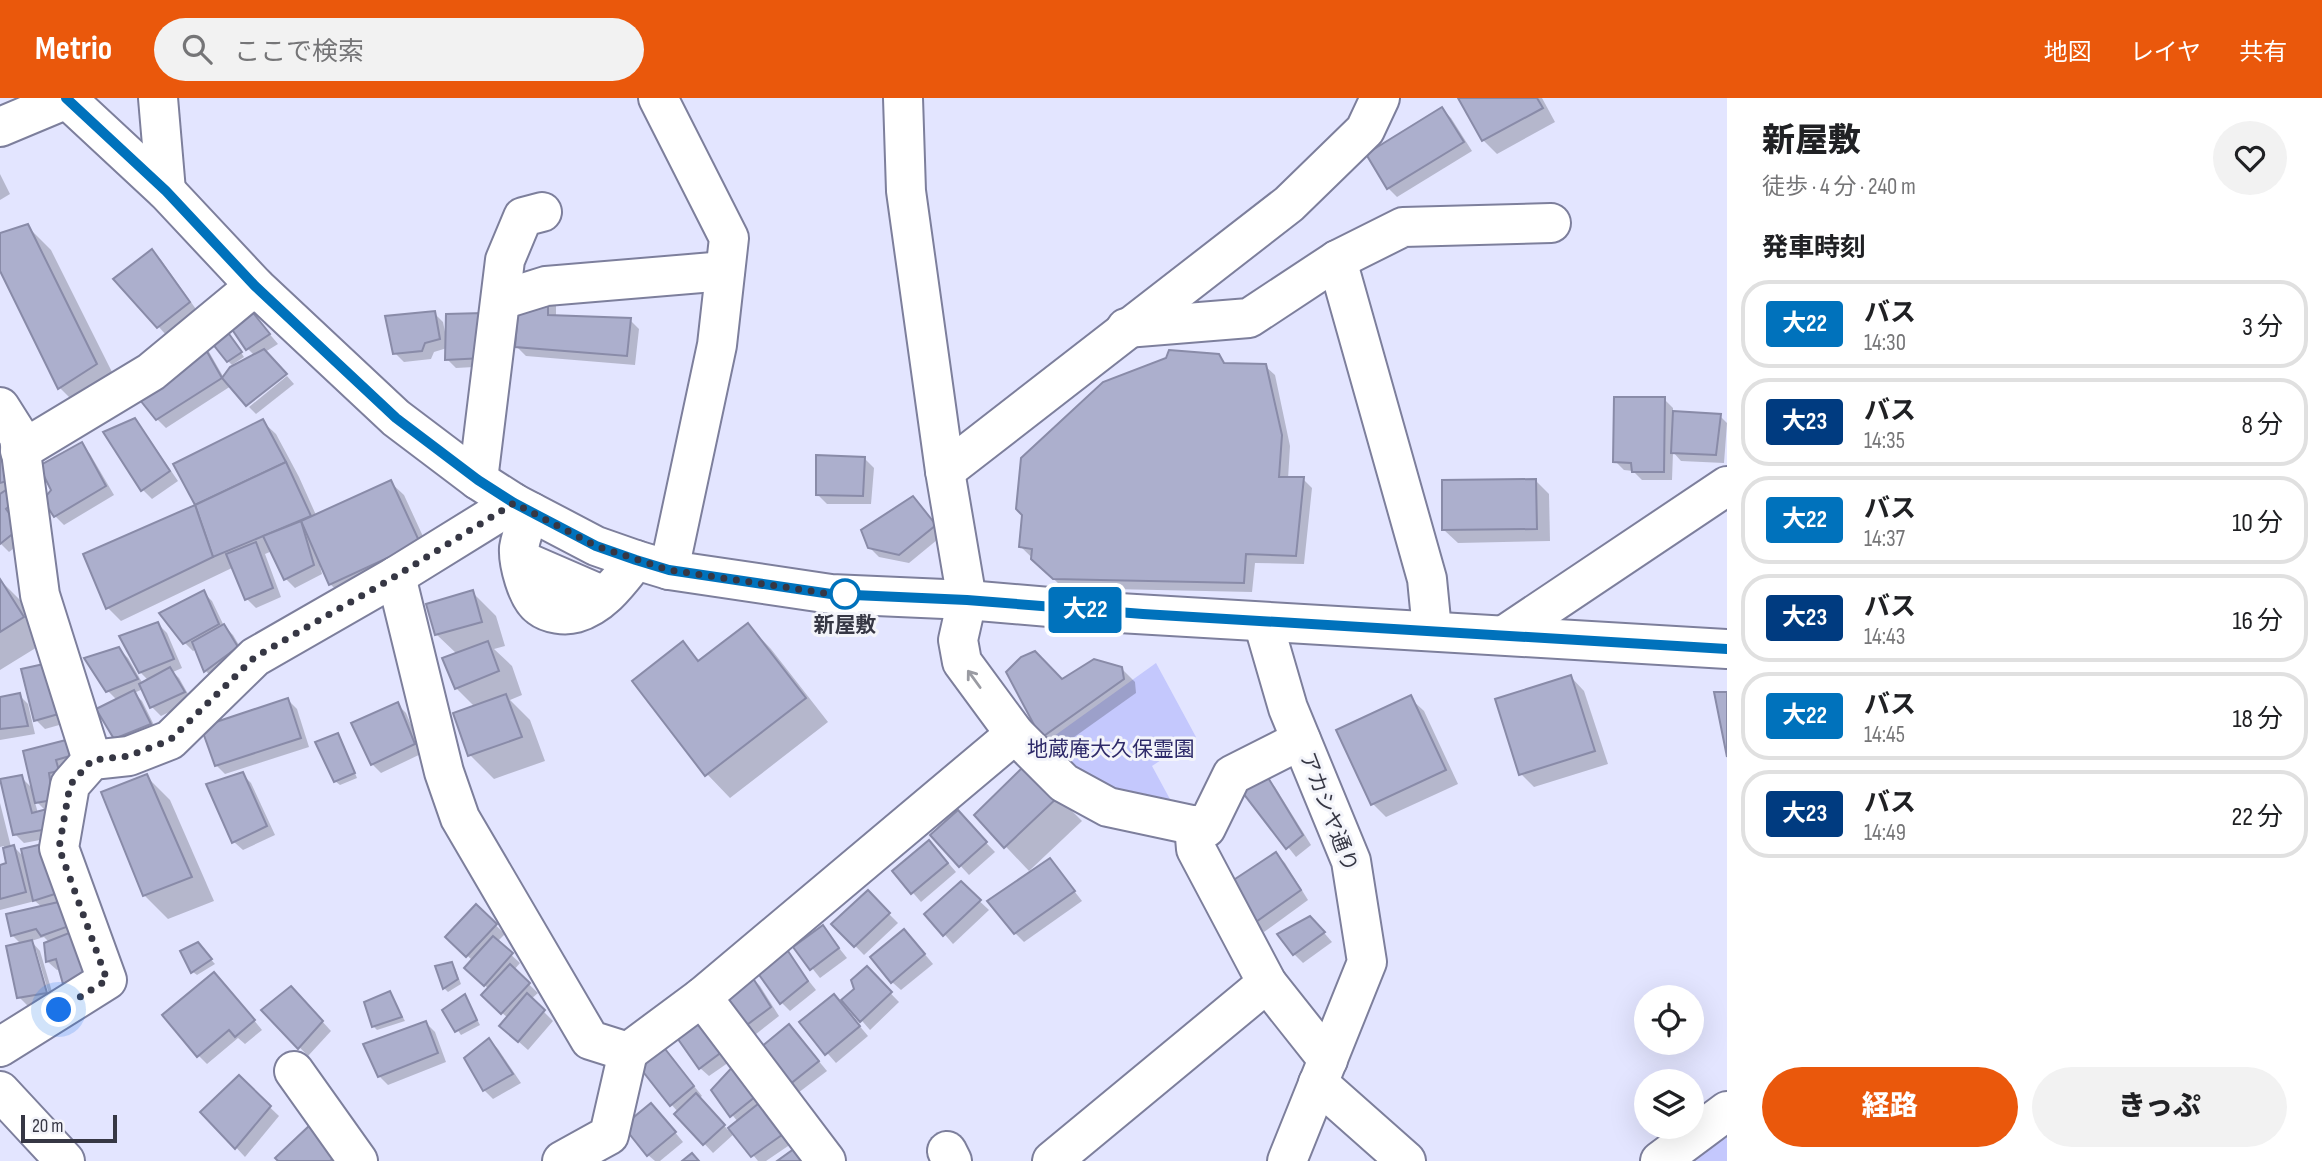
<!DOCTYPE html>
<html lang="ja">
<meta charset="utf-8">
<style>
:root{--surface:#fff;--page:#f2f2f2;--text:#202124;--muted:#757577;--line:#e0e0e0;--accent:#ea580c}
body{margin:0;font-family:"Sofia Sans Condensed","Noto Sans JP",sans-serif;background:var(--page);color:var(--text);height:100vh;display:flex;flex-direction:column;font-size:26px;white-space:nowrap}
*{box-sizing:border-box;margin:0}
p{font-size:23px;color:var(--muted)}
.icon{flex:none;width:38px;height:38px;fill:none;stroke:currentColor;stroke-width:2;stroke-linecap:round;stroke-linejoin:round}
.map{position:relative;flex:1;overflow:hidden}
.side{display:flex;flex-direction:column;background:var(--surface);width:595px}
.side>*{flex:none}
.badge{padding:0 14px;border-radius:5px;font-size:24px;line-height:46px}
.controls{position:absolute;left:1634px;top:887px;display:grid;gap:14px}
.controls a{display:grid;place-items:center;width:70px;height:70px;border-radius:50%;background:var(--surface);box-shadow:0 7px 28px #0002;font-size:35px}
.scale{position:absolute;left:21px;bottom:18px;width:96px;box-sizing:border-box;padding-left:7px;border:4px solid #363744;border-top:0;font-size:19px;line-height:24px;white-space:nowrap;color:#363744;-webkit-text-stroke:5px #f3f4fa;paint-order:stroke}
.you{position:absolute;width:35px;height:35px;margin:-18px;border:5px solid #fff;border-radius:50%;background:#1a73e8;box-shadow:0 0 0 10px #1a73e833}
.map>.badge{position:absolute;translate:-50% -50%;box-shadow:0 0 0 4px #fff}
h2{padding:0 35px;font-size:26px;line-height:63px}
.round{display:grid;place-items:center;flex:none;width:74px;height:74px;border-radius:37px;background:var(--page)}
.summary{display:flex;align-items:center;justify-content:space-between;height:119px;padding:0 35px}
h1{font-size:33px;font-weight:800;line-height:52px}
.action{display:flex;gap:14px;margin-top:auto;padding:14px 35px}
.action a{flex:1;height:80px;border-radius:42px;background:var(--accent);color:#fff;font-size:28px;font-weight:800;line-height:80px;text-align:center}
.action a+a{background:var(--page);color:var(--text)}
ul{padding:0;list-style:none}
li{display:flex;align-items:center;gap:21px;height:88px;margin:0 14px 10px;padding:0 21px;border:4px solid var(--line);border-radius:28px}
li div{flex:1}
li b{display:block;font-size:26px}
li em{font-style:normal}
li .badge{min-width:77px;font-weight:700;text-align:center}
header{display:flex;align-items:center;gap:42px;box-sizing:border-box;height:98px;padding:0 35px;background:var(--accent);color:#fff}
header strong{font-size:33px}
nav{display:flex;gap:38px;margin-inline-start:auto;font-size:24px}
.search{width:490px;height:63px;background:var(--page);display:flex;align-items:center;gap:18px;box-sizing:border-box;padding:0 24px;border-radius:38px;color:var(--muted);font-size:26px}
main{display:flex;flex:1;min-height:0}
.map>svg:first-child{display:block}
</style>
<header>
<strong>Metrio</strong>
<div class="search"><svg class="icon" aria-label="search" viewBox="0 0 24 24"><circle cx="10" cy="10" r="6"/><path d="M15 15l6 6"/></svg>ここで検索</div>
<nav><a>地図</a><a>レイヤ</a><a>共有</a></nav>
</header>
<main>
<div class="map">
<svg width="1727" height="1063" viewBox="0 0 1727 1063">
<rect width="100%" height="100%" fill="#e3e5ff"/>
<g fill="#c4c8fd">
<polygon points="1156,565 1196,639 1152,668 1178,716 1106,701 1043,646"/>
<polygon points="1727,1022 1727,1063 1671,1063"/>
</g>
<g fill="#0003" fill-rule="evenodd">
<polygon points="1460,0 1542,0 1555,24 1497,56 1483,42"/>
<polygon points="1442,11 1451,20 1472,53 1397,99 1388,90"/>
<polygon points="0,76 10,96 0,102"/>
<polygon points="27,128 51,152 120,290 83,313 59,289 0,169 0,137"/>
<polygon points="152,153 161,162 198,214 167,238 116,181"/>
<polygon points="547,198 556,207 556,219 630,222 639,231 635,267 526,258 517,249"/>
<polygon points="246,208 278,246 265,254 231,288 166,330 157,321 205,247 224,280 255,258 247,250"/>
<polygon points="434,215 443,224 446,239 492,268 456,270 447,261 447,250 434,254 431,261 404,264 395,255"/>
<polygon points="228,235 244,259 232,267 228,263"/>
<polygon points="1219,258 1227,267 1265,268 1275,277 1290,348 1288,381 1303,381 1312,390 1304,466 1255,465 1252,494 1063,490 1020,448"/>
<polygon points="287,278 294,286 256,316 249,309"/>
<polygon points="1664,301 1673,310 1673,315 1720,318 1727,325 1724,365 1681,363 1673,354 1672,382 1642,382 1633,373 1624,372 1615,363"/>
<polygon points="134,323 143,332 178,383 152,401 143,392 106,334"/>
<polygon points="262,323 276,336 299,379 316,417 390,384 404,397 432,458 344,499 330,486 322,467 320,468 322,476 295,490 286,481 272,453 265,456 281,499 256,510 247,501 234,469 121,523 108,510 197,408"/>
<polygon points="81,347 90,356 114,397 64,427 55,418"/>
<polygon points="0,350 27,440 9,454 0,445"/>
<polygon points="865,361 874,370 871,406 827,406 818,397"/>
<polygon points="1535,382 1549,396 1550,443 1458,445 1444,432"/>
<polygon points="913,400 943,437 909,465 879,459 869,449"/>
<polygon points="0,482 21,503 47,543 0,572"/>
<polygon points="203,494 212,503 224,528 233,537 246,559 214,582 206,573 197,551 193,553 184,544"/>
<polygon points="472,494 496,518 505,548 494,551 512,568 522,597 510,602 530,622 545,663 494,681 470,657 475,609 456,590 457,556 436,536"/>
<polygon points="158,526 167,535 182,570 173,574 179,580 192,603 161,618 152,609 143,591 134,595 142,603 158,635 124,649 115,640 117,602 108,593 87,561 119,551 128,560 143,586 149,583 140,574"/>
<polygon points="748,527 771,551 828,624 730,700 707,676 682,546 700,563"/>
<polygon points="1121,570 1135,584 1136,595 1056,652 1042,639 1062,583"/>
<polygon points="23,572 70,624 45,631 36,622"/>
<polygon points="1571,579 1584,593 1608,666 1534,689 1521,676"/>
<polygon points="19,597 28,606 35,636 0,642 0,601"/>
<polygon points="1410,600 1424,613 1458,686 1386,719 1373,706"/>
<polygon points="288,602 297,611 309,649 225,676 216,667"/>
<polygon points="397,606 406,615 423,655 381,675 372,666"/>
<polygon points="337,637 341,641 357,680 340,687 335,683"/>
<path d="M66 644 75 653 56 739 24 745 15 736 21 679 33 691ZM34 701 46 713 38 715Z"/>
<polygon points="1027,668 1082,723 1029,773 976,717"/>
<polygon points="242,676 251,685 275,737 243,752 234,744"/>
<polygon points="146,678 170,702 214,803 168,821 144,797"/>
<polygon points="1266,680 1275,689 1311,747 1296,759 1243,692"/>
<path d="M0 705 11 749 13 748 25 760 71 814 73 894 64 886 61 871 57 872 48 864 46 846 49 844 44 839 31 843 40 853 55 904 28 908 19 899 21 846 12 837 42 809 35 803 0 812V769L8 767 4 748 0 749ZM33 852H36L51 903 47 904Z"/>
<polygon points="966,724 995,754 969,777 932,737"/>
<polygon points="938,753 956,774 921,804 895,774"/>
<polygon points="1276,756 1285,765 1308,802 1264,834 1255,825"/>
<polygon points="1050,762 1082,803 1024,844 1015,835"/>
<polygon points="961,786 989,812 953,846 927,816"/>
<polygon points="867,794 898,825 864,857 834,826"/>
<polygon points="476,809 505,836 497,844 520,865 514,872 538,895 531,901 553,923 528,952 510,936 508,920 492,906 489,891 475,879 473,863 448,839"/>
<polygon points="1319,829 1332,844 1303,865 1294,856"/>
<polygon points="823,830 847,860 820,880 796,850"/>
<polygon points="913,842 933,866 901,892 892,884"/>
<polygon points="197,846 215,866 197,877 193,874"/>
<polygon points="785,853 816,892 790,913 782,905"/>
<polygon points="451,866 455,870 461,886 448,894 444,890 437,870"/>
<polygon points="866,870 899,904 870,932 844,902 856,892"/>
<polygon points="751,879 760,888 779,918 751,940 742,931"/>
<polygon points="223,885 262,932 245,946 238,940 207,966 198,957"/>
<polygon points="389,895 405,923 377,932 373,928"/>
<polygon points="465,898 480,927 461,937 444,912"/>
<polygon points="300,899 331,933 308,958 263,912"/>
<polygon points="842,907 868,938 836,965 801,925"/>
<polygon points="426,925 435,934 446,964 388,987 379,978"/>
<polygon points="709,925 735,960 709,978 700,970"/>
<polygon points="798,938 827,973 794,998 757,955"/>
<polygon points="489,942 498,951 521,985 493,1001 484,992"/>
<polygon points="670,958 702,998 699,1000 728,1032 738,1024 713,993 737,967 794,1044 766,1063 758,1063 735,1035 713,1055 677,1016 678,1014 671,1006"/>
<polygon points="239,980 279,1018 245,1059 203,1014"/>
<polygon points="660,1016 683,1044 660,1063 655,1063 648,1057"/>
</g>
<g fill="#acafcd" stroke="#898ba8" stroke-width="2">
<polygon points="1458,0 1537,0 1543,10 1482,43"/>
<polygon points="1442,9 1464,44 1387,91 1366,56"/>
<polygon points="28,126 97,266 58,291 0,173 0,135"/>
<polygon points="152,151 190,204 157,230 113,181"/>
<polygon points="548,196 548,217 631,220 627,258 515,249 519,202"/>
<polygon points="246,206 270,236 246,252 225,221"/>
<polygon points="435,213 440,241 425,245 422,253 393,256 385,218"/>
<polygon points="483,215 484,260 445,262 446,216"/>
<polygon points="224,229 242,254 227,264 208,240"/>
<polygon points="197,236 222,280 156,322 132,292"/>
<polygon points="264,251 287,276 246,308 222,280 230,269"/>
<polygon points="1169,252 1219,256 1224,265 1266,266 1282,337 1279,379 1304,379 1296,458 1246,456 1244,485 1053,481 1031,461 1032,451 1019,449 1022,417 1016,411 1021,360 1103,284 1166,260"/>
<polygon points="1614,299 1665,299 1664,374 1632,374 1631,365 1613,364"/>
<polygon points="1673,313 1721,316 1716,357 1671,355"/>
<polygon points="135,320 170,373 141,393 103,334"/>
<polygon points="263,321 286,364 195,407 173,366"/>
<polygon points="82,344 106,388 54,419 43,402 51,392 39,368"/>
<polygon points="0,347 7,358 2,363 10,382 0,385"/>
<polygon points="816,357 865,359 863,398 816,397"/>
<polygon points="286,364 311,418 213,459 195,407"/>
<polygon points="1536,381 1537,431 1442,432 1442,382"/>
<polygon points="391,382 420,445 329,487 301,423"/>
<polygon points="6,392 16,402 6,411 20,430 0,446 0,396"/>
<polygon points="913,398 936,427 899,457 868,450 861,432"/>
<polygon points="195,407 213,459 106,511 83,456"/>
<polygon points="301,423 314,467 284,482 263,438"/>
<polygon points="256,444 273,490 245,502 226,456"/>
<polygon points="0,481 24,519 0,534"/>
<polygon points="204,492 219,526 183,546 159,515"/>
<polygon points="473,492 482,524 435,537 426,506"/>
<polygon points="158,524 174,561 139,575 119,538"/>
<polygon points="748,525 806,600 705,678 632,583 683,543 698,563"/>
<polygon points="224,526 238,549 204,574 192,544"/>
<polygon points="488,543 499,573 455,591 442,560"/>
<polygon points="119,549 138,581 106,594 84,560"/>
<polygon points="1035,553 1062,581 1094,561 1122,569 1124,581 1041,640 1006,574 1021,559"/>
<polygon points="44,566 62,615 34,623 21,571"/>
<polygon points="170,569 185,594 150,610 139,586"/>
<polygon points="1571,577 1595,653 1519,677 1495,601"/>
<polygon points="134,592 151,626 114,641 96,611"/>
<polygon points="1714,594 1727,594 1727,659"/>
<polygon points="20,595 28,628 0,631 0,599"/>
<polygon points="506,596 522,639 468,658 453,615"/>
<polygon points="1411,597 1446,672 1371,707 1336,632"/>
<polygon points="288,600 301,640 215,668 201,629"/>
<polygon points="398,604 415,646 371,667 351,625"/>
<polygon points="338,635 355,675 334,684 315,644"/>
<polygon points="66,642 70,658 56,662 59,673 49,675 53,702 35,705 23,653"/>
<polygon points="1027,665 1059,698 1004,750 974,717"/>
<polygon points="243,674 267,728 232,745 206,686"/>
<polygon points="147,676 192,779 143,798 101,694"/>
<polygon points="22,677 32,715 47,711 48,731 13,737 0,681"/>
<polygon points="1267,678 1303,737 1286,751 1240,691"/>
<polygon points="958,712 987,744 959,769 930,737"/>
<polygon points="929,742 948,765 911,796 892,773"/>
<polygon points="47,745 61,794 33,803 21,751"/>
<polygon points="14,747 26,794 0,801 0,767 6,765 3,750"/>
<polygon points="1276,754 1301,792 1253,826 1229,785"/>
<polygon points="1050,760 1075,793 1014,836 987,803"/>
<polygon points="961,783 981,802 943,838 924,816"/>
<polygon points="868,792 890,815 854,849 831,826"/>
<polygon points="63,803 72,827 41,838 36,831 11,838 6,816"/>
<polygon points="476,806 497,826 466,859 445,839"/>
<polygon points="1310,818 1325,834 1293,857 1277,836"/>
<polygon points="823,827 839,850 810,872 793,849"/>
<polygon points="904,831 925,856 891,885 870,859"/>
<polygon points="74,833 86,875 63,886 56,861 46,864 44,845"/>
<polygon points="493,838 513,855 484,888 464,870"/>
<polygon points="32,842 47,895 17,900 6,848"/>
<polygon points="198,844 212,861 191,875 180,853"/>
<polygon points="786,850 808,883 780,906 757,874"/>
<polygon points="452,864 458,881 443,891 435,868"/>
<polygon points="510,866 530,885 501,916 481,897"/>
<polygon points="867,868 892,894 860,924 841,902 854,891 851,882"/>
<polygon points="214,874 255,922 235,939 229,932 197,959 162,917"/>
<polygon points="751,877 771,909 740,932 716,900"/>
<polygon points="291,888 323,923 298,951 261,912"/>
<polygon points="390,893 402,919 372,929 364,904"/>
<polygon points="527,895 545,912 518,944 499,928"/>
<polygon points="465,896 477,922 455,934 442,912"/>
<polygon points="834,896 860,928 825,957 799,924"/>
<polygon points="700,914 727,950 699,971 673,934"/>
<polygon points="426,923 438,955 378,979 363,946"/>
<polygon points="789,926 819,963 784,991 755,954"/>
<polygon points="489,940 513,976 483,993 464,960"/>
<polygon points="662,947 694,988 670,1008 637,966"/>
<polygon points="737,964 761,994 730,1019 711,992"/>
<polygon points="239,977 271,1008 235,1051 200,1014"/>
<polygon points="696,995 725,1027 703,1047 674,1016"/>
<polygon points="763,1002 786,1034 751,1059 728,1030"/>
<polygon points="651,1005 676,1034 647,1058 623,1028"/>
<polygon points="309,1028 338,1057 330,1063 278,1063 275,1060"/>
<polygon points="798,1048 808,1063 777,1063"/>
<polygon points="692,1055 699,1063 682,1063"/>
</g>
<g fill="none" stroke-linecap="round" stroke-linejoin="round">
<g stroke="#7d7f9c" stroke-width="42">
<g id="minor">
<polyline points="158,0 166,93"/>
<polyline points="658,0 729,140 717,247 669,472"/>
<polyline points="903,0 906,93 945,373 967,502 958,542 962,564 1015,636 1064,685 1108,709 1206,730 1232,677 1301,642"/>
<polyline points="0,29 67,1"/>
<polyline points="1337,162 1427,481 1432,532"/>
<polyline points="501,202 546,188 725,173"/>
<polyline points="1126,230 1249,220 1337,162 1403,129 1551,125"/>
<polyline points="0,309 19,339 40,497 92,662"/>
<polyline points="20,353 151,274 255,188"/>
<polyline points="945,373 1289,106 1365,32 1380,0"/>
<polyline points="478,382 505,162 523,119 542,114"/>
<path d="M531 414C526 425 521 437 519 450 518 465 527 500 540 509 549 516 565 518 576 515 603 507 620 482 636 462"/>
<polyline points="521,462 604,498"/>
<polyline points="396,478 514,405"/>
<polyline points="1263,524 1288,610 1351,763 1367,864 1287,1063"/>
<polyline points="1506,536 1727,388"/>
<polyline points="1194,727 1196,751 1267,885 1328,962"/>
<polyline points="702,899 826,1063"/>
<polyline points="0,949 107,882 59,750 70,687 92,662 129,658 170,642 255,559 396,478 444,674 460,720 590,942 628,954 702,899 1015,636"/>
<polyline points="294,973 358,1063"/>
<polyline points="1318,985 1406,1063"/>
<polyline points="0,993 65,1063"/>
<polyline points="947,1053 952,1063"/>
<polyline points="562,1063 609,1037 628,954"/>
<polyline points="1052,1063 1267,885"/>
<polyline points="1660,1063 1727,1013"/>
</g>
</g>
<g stroke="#7d7f9c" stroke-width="42">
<polyline id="major" points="66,0 166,93 255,188 396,320 478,382 514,405 596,448 636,462 669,472 831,496 967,502 1119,515 1727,551"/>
</g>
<use href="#minor" stroke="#fff" stroke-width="38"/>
<use href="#major" stroke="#fff" stroke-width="38"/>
</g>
<defs><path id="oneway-shaft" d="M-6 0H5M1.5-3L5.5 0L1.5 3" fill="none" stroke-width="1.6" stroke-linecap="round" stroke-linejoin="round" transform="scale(1.75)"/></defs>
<use stroke="#9a9ba2" href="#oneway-shaft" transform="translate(974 581) rotate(-126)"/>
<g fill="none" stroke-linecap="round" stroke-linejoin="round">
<g stroke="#fff" stroke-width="16">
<polyline id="line" points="66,0 166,93 255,188 396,320 478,382 514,405 596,448 636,462 669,472 831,496 967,502 1143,516 1727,551"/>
</g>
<use href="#line" stroke="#0072bc" stroke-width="10"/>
<polyline stroke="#363744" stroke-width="7" stroke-dasharray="0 12.6" points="59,912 107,882 59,750 70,687 92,662 129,658 170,642 255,559 396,478 514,405 596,448 669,472 831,496 858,497 845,496"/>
</g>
<circle fill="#fff" stroke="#0072bc" stroke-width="3.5" cx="845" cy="496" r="14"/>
<g text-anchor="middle" stroke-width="6" stroke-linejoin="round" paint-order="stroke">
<g font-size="21" font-weight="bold" fill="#363744" stroke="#f3f4fa">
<text x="845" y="534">新屋敷</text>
</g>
<g font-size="21" fill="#2f2b6a" stroke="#f3f4fa">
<text x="1111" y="658">地蔵庵大久保霊園</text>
</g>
<g font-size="21" fill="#363744" stroke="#f3f4fa">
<text transform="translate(1329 714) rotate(69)" y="7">アカシヤ通り</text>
</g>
</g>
</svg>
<div class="controls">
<a><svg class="icon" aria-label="locate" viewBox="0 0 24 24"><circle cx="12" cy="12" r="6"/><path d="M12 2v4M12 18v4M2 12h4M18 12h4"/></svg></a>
<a><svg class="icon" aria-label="layers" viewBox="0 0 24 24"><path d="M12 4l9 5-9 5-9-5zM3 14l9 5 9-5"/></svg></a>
</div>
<div class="scale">20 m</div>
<div class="you" style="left:59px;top:912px"></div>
<b class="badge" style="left:1085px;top:512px;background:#0072bc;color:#fff">大22</b>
</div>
<section class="side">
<div class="summary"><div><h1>新屋敷</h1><p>徒歩 · 4 分 · 240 m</p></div><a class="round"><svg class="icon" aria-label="heart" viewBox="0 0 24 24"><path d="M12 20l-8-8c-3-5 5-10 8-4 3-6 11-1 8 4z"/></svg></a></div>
<h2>発車時刻</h2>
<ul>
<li><span class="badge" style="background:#0072bc;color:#fff">大22</span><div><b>バス</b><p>14:30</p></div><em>3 分</em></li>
<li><span class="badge" style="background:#003b80;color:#fff">大23</span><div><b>バス</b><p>14:35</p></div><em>8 分</em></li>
<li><span class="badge" style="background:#0072bc;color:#fff">大22</span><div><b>バス</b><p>14:37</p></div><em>10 分</em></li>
<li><span class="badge" style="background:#003b80;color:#fff">大23</span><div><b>バス</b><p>14:43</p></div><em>16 分</em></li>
<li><span class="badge" style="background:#0072bc;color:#fff">大22</span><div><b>バス</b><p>14:45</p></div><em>18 分</em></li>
<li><span class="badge" style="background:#003b80;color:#fff">大23</span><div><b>バス</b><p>14:49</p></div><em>22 分</em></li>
</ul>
<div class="action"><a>経路</a><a>きっぷ</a></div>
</section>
</main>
